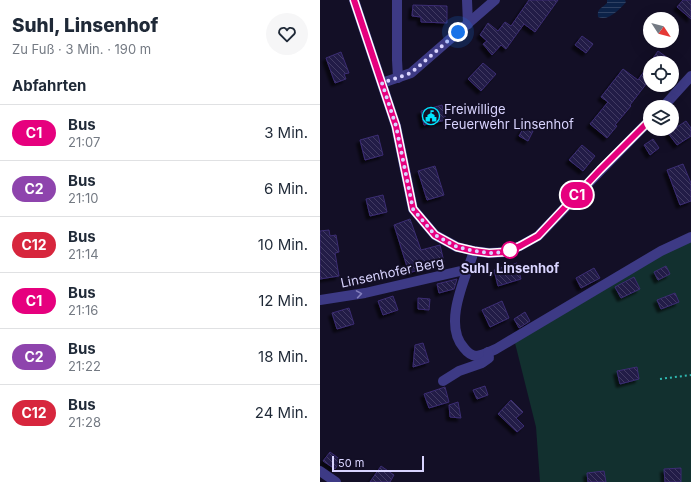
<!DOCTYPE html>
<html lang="de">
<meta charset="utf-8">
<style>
:root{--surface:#fff;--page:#f6f6f7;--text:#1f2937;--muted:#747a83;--line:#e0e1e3}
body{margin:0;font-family:Inter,sans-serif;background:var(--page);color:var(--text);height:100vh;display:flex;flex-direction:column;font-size:15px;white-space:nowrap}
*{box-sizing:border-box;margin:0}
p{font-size:13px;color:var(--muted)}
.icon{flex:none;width:22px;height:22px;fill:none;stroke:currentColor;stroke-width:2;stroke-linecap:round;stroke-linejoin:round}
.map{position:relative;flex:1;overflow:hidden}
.panel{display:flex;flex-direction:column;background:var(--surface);width:320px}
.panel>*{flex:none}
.badge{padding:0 8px;border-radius:13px;font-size:14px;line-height:26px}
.needle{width:26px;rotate:126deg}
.buttons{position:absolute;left:323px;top:12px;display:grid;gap:8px}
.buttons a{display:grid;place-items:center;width:36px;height:36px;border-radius:50%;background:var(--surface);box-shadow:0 4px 16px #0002;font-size:20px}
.scale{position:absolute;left:12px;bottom:10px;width:92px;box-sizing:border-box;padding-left:4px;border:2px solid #d9d4ff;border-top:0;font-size:11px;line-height:14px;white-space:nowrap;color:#d9d4ff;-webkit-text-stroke:3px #130f26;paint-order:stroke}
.you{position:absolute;width:20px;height:20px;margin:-10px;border:3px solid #fff;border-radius:50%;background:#1a73e8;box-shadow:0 0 0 6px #1a73e833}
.map>.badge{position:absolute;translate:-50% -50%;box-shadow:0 0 0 2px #fff}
h2{padding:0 12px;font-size:15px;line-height:36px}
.round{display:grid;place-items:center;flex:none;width:42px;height:42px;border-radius:21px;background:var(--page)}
.summary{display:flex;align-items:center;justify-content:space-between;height:68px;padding:0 12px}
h1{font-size:19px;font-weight:800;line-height:30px}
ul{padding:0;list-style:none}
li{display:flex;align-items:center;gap:12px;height:56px;padding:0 12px;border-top:1px solid var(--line)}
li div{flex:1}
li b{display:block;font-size:15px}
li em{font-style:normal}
li .badge{min-width:44px;font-weight:700;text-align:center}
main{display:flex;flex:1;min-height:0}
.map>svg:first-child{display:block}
</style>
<main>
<section class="panel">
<div class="summary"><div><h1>Suhl, Linsenhof</h1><p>Zu Fuß · 3 Min. · 190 m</p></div><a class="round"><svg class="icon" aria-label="heart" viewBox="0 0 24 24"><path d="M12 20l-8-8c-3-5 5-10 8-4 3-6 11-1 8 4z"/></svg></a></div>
<h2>Abfahrten</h2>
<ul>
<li><span class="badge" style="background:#e6007e;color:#fff">C1</span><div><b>Bus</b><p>21:07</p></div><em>3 Min.</em></li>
<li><span class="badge" style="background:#8e44ad;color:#fff">C2</span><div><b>Bus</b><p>21:10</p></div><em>6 Min.</em></li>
<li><span class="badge" style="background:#d7263d;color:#fff">C12</span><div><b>Bus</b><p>21:14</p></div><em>10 Min.</em></li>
<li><span class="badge" style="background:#e6007e;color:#fff">C1</span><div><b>Bus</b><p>21:16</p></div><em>12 Min.</em></li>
<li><span class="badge" style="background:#8e44ad;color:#fff">C2</span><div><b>Bus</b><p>21:22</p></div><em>18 Min.</em></li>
<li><span class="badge" style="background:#d7263d;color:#fff">C12</span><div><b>Bus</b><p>21:28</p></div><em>24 Min.</em></li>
</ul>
</section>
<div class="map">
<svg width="371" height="482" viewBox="0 0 371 482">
<defs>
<pattern id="water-rules" width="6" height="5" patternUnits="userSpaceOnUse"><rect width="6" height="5" fill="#0c2248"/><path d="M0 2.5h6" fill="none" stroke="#2f4163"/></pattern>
<pattern id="building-back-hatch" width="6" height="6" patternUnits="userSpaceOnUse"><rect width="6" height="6" fill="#241b47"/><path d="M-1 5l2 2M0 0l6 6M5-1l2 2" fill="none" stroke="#433b63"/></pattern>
<filter id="shadow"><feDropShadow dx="-3.5" dy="3.5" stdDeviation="1" flood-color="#0009"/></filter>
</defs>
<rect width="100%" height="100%" fill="#130f26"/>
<polygon fill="#12302f" points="371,237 371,482 220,482 216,427 194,339"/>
<path fill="url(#water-rules)" d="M287 0H305L306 2C300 9 288 22 278 17 277 8 281 9 287 3Z"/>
<g fill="url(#building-back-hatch)" stroke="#3b2d73" filter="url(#shadow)">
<polygon points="209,0 238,0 215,32 204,24 186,49 181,45 172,55 163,44 167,41 160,35 168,23 178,31 185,22 191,26"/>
<polygon points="363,0 371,0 371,19 357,7"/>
<polygon points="93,5 127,6 127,23 101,22 101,17 92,16"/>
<polygon points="262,36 273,44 266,53 255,45"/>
<polygon points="338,51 355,63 330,63 330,79 310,105 311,106 295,125 297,126 287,138 270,124 288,102 281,97 303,69 318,80"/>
<polygon points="21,52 29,73 24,74 26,79 15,83 6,58"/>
<polygon points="163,63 176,74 161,91 148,79"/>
<polygon points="122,105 126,120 104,125 101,111"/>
<polygon points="366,121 371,128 371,136 357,145 348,133"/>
<polygon points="204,127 213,131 208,141 199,136"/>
<polygon points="58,135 63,155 45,160 40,140"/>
<polygon points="333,139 339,148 330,155 324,145"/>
<polygon points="262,145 275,156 263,171 249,160"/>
<polygon points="363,164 371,183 371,201 360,205 347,170"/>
<polygon points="115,166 124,195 107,200 98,171"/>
<polygon points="63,195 67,212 50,216 46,199"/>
<polygon points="90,219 101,250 120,245 124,262 89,273 74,225"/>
<polygon points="9,230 10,236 16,235 19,252 15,253 19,276 0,279 0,231"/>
<polygon points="197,263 201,279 178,286 174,270"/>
<polygon points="346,266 350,274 338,280 334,272"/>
<polygon points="274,268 280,278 261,288 256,278"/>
<polygon points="314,277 320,289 301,298 295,287"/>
<polygon points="137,279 134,289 119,293 117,284"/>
<polygon points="355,293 359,302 341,309 337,300"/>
<polygon points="73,296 78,310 63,315 58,301"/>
<polygon points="98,298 110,299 109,310 98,309"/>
<polygon points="182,301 189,318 170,327 162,310"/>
<polygon points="29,308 34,324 17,329 12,313"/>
<polygon points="205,312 210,321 199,328 194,319"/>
<polygon points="103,343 109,362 93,367 95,345"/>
<polygon points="317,367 319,379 300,384 297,371"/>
<polygon points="165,386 168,395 157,399 153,390"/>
<polygon points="125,387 129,402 109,408 104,394"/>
<polygon points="191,400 203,412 196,418 204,426 197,432 178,414"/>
<polygon points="138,402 141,418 130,417 129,405"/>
<polygon points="10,452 21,460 15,469 3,461"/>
<polygon points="61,466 74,475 70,482 50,482"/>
<polygon points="361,468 361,482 345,482 344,469"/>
<polygon points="284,471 286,482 268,482 267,473"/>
</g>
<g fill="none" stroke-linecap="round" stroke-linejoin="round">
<polyline stroke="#2fb8b0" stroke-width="2" stroke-dasharray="2 3" stroke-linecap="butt" points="340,379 371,375"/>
<g stroke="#3d3a85" stroke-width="10">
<polyline points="34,0 76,126 93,209 115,235 137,247 154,251 169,253 186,252 200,246 218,236 281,170 330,120"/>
<polyline points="77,0 77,60 78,78"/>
<polyline points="147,0 148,24"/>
<polyline points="62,83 91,73 175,0"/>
<polyline points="343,107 371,76"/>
<path d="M154 251C146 277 122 324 144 348 147 352 150 355 156 356 162 356 171 351 176 349L341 251 371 237"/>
<polyline points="0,300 45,293 149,269"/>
<polyline points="123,381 139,371 162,363 169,358 168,352"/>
<polyline points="0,471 16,482"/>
</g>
</g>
<defs><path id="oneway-chevron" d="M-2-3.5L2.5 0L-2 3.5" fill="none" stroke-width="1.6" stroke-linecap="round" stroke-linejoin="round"/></defs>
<use stroke="#837fbc" href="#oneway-chevron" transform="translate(39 294) rotate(-9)"/>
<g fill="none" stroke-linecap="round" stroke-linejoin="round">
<g stroke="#fff" stroke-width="9">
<polyline id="line" points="34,0 76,126 93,209 115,235 137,247 154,251 169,253 186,252 200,246 218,236 280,170 330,120"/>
</g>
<use href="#line" stroke="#e6007e" stroke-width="6"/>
<polyline stroke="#d9d4ff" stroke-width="4" stroke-dasharray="0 7.2" points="138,32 91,73 62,83 76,126 93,209 115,235 137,247 154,251 169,253 186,252 193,249 190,250"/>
</g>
<defs>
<g id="civic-ring" transform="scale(0.9)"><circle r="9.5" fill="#130f26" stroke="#00e5ff" stroke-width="1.5"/><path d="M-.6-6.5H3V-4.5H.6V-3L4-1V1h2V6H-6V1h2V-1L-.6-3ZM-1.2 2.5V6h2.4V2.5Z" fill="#00e5ff"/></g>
</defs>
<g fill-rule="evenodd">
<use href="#civic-ring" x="111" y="116"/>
</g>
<circle fill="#fff" stroke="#e6007e" stroke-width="2" cx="190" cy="250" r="8"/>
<g text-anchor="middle" stroke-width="4" stroke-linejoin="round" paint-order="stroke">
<g font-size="13" fill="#d9d4ff" stroke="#130f26" text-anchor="start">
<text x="124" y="114">Freiwillige<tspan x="124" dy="15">Feuerwehr Linsenhof</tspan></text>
</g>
<g font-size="13" font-weight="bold" fill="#d9d4ff" stroke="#130f26">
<text x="190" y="273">Suhl, Linsenhof</text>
</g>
<g font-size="13" fill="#d9d4ff" stroke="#130f26">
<text transform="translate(72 272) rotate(-12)" y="5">Linsenhofer Berg</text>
</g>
</g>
</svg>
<div class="buttons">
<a><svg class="needle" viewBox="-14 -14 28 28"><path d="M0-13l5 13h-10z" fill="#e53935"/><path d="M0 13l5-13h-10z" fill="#747a83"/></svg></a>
<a><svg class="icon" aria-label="locate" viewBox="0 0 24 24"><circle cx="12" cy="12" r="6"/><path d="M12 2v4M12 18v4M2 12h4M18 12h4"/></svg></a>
<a><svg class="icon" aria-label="layers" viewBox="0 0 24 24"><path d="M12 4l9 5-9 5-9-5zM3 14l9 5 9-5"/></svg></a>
</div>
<div class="scale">50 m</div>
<div class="you" style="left:138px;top:32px"></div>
<b class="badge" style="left:257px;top:195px;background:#e6007e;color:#fff">C1</b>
</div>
</main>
